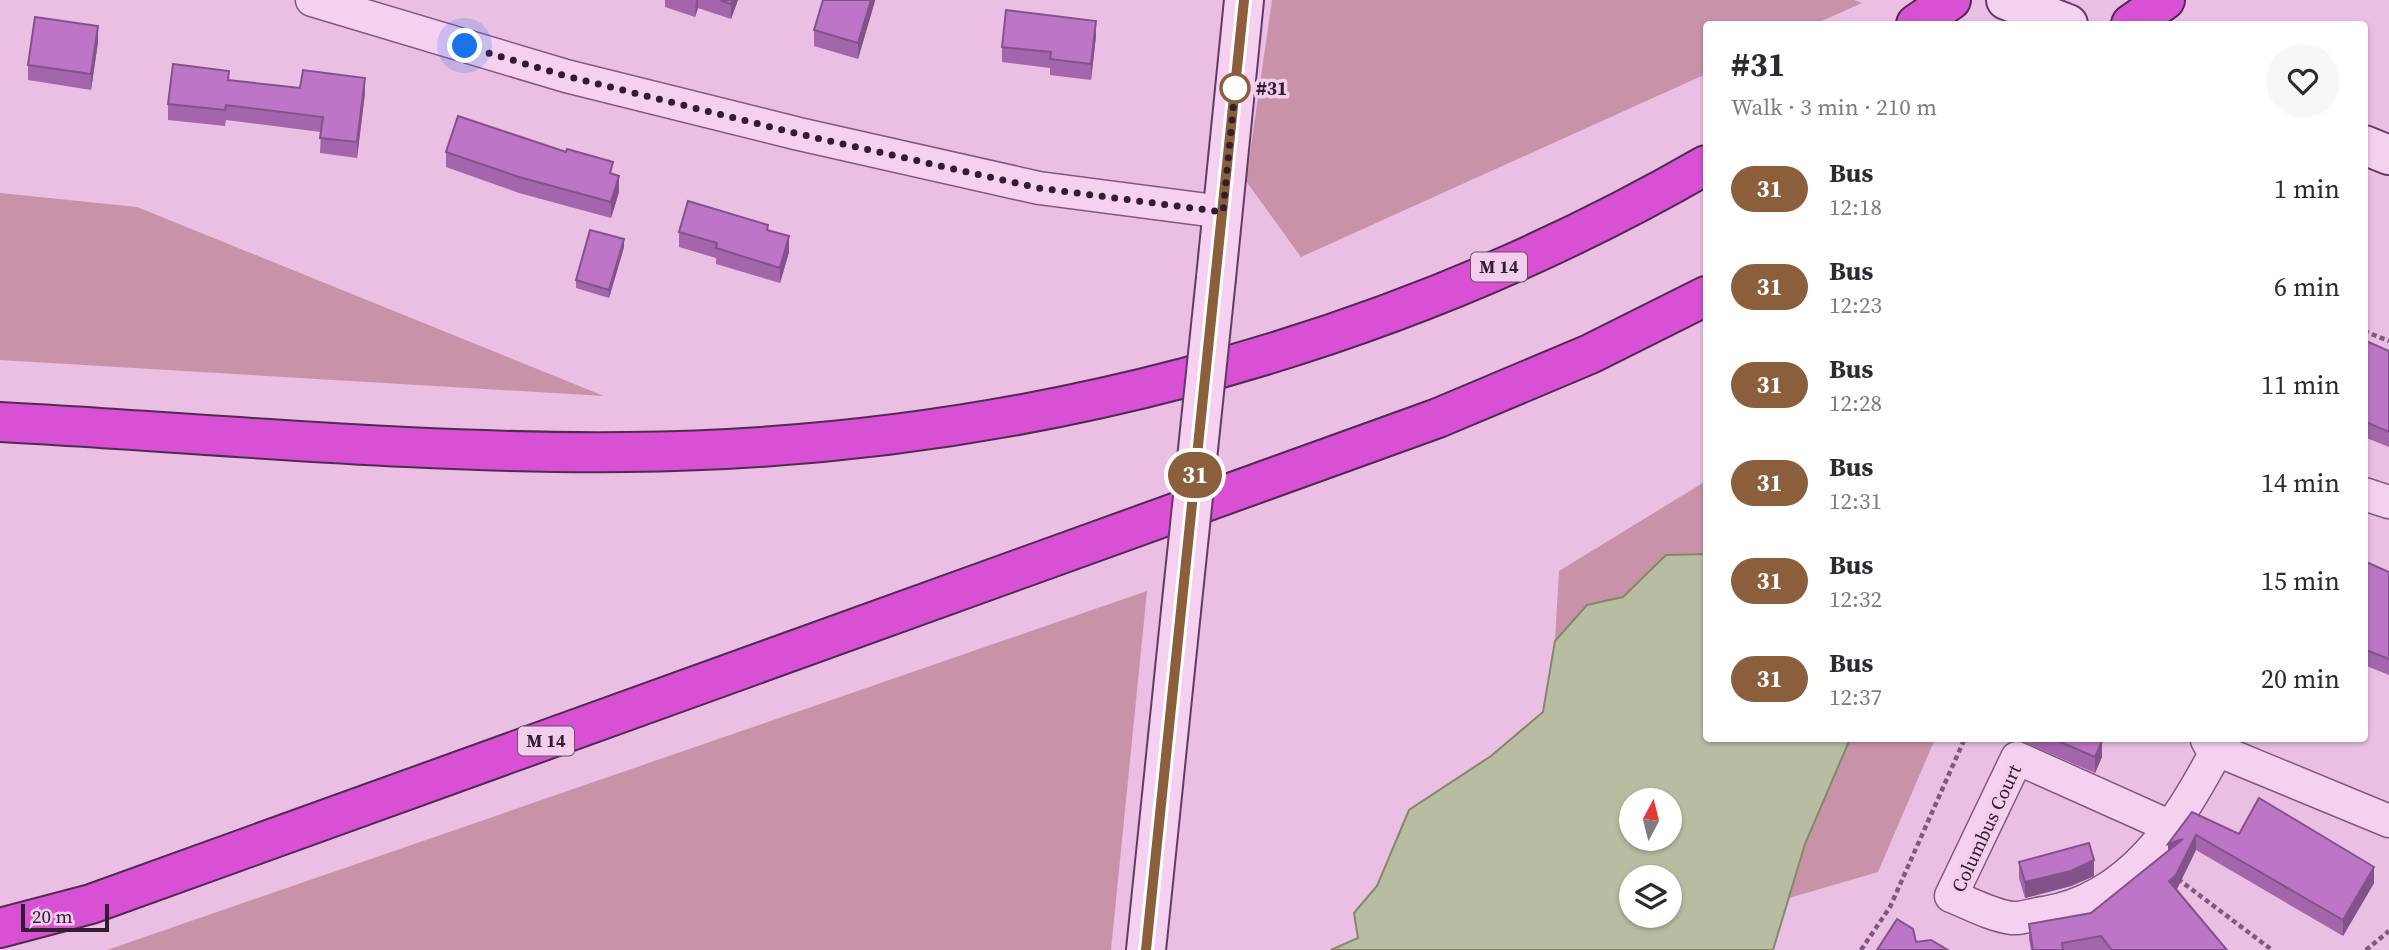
<!DOCTYPE html>
<meta charset="utf-8">
<style>
:root{--surface:#fff;--page:#f7f7f7;--text:#2b2b33;--muted:#7c7c81}
body{margin:0;font-family:"Source Serif 4",serif;background:var(--page);color:var(--text);height:100vh;display:flex;flex-direction:column;font-size:26px;white-space:nowrap}
*{box-sizing:border-box;margin:0}
p{font-size:23px;color:var(--muted)}
.icon{flex:none;width:38px;height:38px;fill:none;stroke:currentColor;stroke-width:2;stroke-linecap:round;stroke-linejoin:round}
.map{position:relative;flex:1;overflow:hidden}
.drawer{position:absolute;left:1703px;top:21px;width:665px;height:721px;display:flex;flex-direction:column;background:var(--surface);border-radius:7px;box-shadow:0 2px 5px #0004}
.drawer>*{flex:none}
.badge{padding:0 14px;border-radius:23px;font-size:24px;line-height:46px}
.needle{width:46px;rotate:7deg}
.fabs{position:absolute;left:1619px;top:788px;display:grid;gap:14px}
.fabs a{display:grid;place-items:center;width:63px;height:63px;border-radius:50%;background:var(--surface);box-shadow:0 2px 5px #0004;font-size:35px}
.scale{position:absolute;left:21px;bottom:18px;width:88px;box-sizing:border-box;padding-left:7px;border:4px solid #311c32;border-top:0;font-size:19px;line-height:24px;white-space:nowrap;color:#311c32;-webkit-text-stroke:5px #f3cdec;paint-order:stroke}
.you{position:absolute;width:35px;height:35px;margin:-18px;border:5px solid #fff;border-radius:50%;background:#1a73e8;box-shadow:0 0 0 10px #1a73e833}
.map>.badge{position:absolute;translate:-50% -50%;box-shadow:0 0 0 4px #fff}
.round{display:grid;place-items:center;flex:none;width:74px;height:74px;border-radius:37px;background:var(--page)}
.summary{display:flex;align-items:center;justify-content:space-between;height:119px;padding:0 28px}
h1{font-size:33px;font-weight:700;line-height:52px}
ul{padding:0;list-style:none}
li{display:flex;align-items:center;gap:21px;height:98px;padding:0 28px}
li div{flex:1}
li b{display:block;font-size:26px}
li em{font-style:normal}
li .badge{min-width:77px;font-weight:700;text-align:center}
.map>svg:first-child{display:block}
</style>
<div class="map">
<svg width="2389" height="950" viewBox="0 0 2389 950">
<rect width="100%" height="100%" fill="#ebbee4"/>
<g fill="#c893a9">
<polygon points="1272,0 1854,0 1862,3 1815,24 1706,24 1706,74 1301,257 1246,181"/>
<polygon points="0,193 137,207 604,396 0,360"/>
<polygon points="1706,481 1706,554 1665,555 1623,597 1587,605 1555,641 1559,571"/>
<polygon points="1147,591 1111,950 107,950"/>
<polygon points="1850,739 1935,739 1878,872 1789,898 1805,844"/>
</g>
<path fill="#b8bda1" stroke="#838969" stroke-width="2" fill-rule="evenodd" d="M1706 554V738L1850 739 1805 844 1773 950H1331L1358 938 1354 913 1377 886 1409 810 1491 756 1543 712 1555 641 1587 605 1623 597 1666 555ZM1631 800H1670V838H1631ZM1631 877H1670V915H1631Z"/>
<g fill="none" stroke-linecap="round" stroke-linejoin="round">
<g stroke="#825882" stroke-width="35">
<g id="street">
<polyline points="312,0 566,76 799,134 1039,188 1223,212"/>
<polyline points="2364,494 2389,502"/>
<polyline points="2207,740 2215,754 2217,750 2389,821"/>
<path d="M2171 827 2017 758 1951 896C1969 903 1993 916 2012 918 2021 919 2034 914 2044 913 2131 899 2178 823 2217 750"/>
</g>
</g>
<g stroke="#623b64" stroke-width="42">
<g id="secondary">
<polyline points="2006,0 2068,24"/>
<polyline points="2364,145 2389,155"/>
<polyline points="1216,278 1244,0"/>
<polyline points="1146,950 1181,611"/>
</g>
</g>
<g stroke="#4d2c4f" stroke-width="42">
<g id="highway">
<polyline points="1916,24 1951,0"/>
<polyline points="2131,24 2165,0"/>
<path d="M0 422C208 433 417 454 626 452 1001 449 1380 353 1706 165"/>
<polyline points="0,928 91,904 1438,418 1590,354 1706,296"/>
</g>
</g>
<g stroke="#825882" stroke-width="4.5" stroke-dasharray="5 3.5" stroke-linecap="butt">
<polyline points="2364,331 2389,341"/>
<polyline points="2178,879 2272,950"/>
<polyline points="1861,950 1890,907 1965,738"/>
<polyline points="2366,950 2389,931"/>
</g>
<use href="#street" stroke="#f6d0f0" stroke-width="32"/>
<use href="#secondary" stroke="#f6d0f0" stroke-width="38"/>
<use href="#highway" stroke="#d851d5" stroke-width="38"/>
<g stroke="#623b64" stroke-width="42" stroke-linecap="butt">
<polyline id="secondary-bridge" points="1181,611 1216,278"/>
</g>
<use href="#secondary-bridge" stroke="#f6d0f0" stroke-width="38"/>
</g>
<g fill="#a365ab">
<polygon points="665,0 738,0 731,19 698,8 695,17 665,7"/>
<polygon points="875,0 858,59 814,46 814,30"/>
<polygon points="1096,36 1091,80 1050,75 1050,68 1002,62 1002,47"/>
<polygon points="98,42 91,90 28,80 28,65"/>
<polygon points="229,80 300,88 365,93 357,158 320,153 321,132 226,120 225,126 168,120 168,104"/>
<polygon points="446,152 613,174 619,192 611,218 519,193 446,167"/>
<polygon points="768,230 789,252 780,283 716,264 716,258 679,247 679,232"/>
<polygon points="624,247 609,298 576,288 576,280"/>
<polygon points="2364,340 2389,351 2389,447 2364,437"/>
<polygon points="2364,561 2389,572 2389,675 2364,665"/>
<polygon points="2014,738 2097,738 2102,757 2095,773"/>
<polygon points="2192,812 2239,834 2374,883 2343,936 2196,850 2177,889 2227,950 2031,950 2029,939 2029,924 2091,913 2168,851"/>
<polygon points="2019,862 2094,876 2071,886 2025,898 2019,878"/>
</g>
<g fill="#84528b">
<polygon points="696,0 698,0 698,8 695,17"/>
<polygon points="733,0 738,0 731,19 731,4"/>
<polygon points="871,0 875,0 875,1 858,59 858,43"/>
<polygon points="1096,21 1096,36 1091,80 1091,64"/>
<polygon points="98,26 98,42 91,90 91,74"/>
<polygon points="365,78 365,93 357,158 357,142"/>
<polygon points="619,176 619,192 611,218 611,202"/>
<polygon points="789,236 789,252 780,283 780,268"/>
<polygon points="624,239 624,247 609,298 609,290"/>
<polygon points="2102,741 2102,757 2095,773 2095,757"/>
<polygon points="2196,835 2196,850 2176,891 2169,881"/>
<polygon points="2183,839 2168,859 2168,844"/>
<polygon points="2094,860 2094,876 2071,886 2025,898 2025,882"/>
<polygon points="2374,867 2374,883 2343,936 2343,920"/>
</g>
<g fill="#bd75c7" stroke="#84528b" stroke-width="2">
<polygon points="720,0 733,0 731,4"/>
<polygon points="823,0 871,0 858,43 814,30"/>
<polygon points="1006,10 1096,21 1091,64 1050,59 1051,52 1002,47"/>
<polygon points="35,17 98,26 91,74 28,65"/>
<polygon points="173,64 229,71 228,80 300,88 303,70 365,78 357,142 320,138 323,117 226,105 225,110 168,104"/>
<polygon points="458,116 566,152 567,149 613,162 610,173 619,176 611,202 519,177 446,152"/>
<polygon points="688,201 768,225 767,230 789,236 780,268 716,248 717,243 679,232"/>
<polygon points="590,230 624,239 609,290 576,280"/>
<polygon points="2364,340 2389,351 2389,432 2364,421"/>
<polygon points="2364,561 2389,572 2389,659 2364,649"/>
<polygon points="2051,738 2097,738 2102,741 2095,757"/>
<polygon points="2259,798 2374,867 2343,920 2196,835 2176,875 2169,881 2227,950 2112,950 2101,936 2062,943 2063,950 2033,950 2029,924 2091,913 2183,839 2168,844 2192,812 2239,834"/>
<polygon points="2089,843 2094,860 2071,871 2025,882 2019,862"/>
<polygon points="1897,919 1913,929 1916,942 1931,940 1948,950 1877,950"/>
</g>
<g fill="none" stroke-linecap="round" stroke-linejoin="round">
<g stroke="#fff" stroke-width="16">
<polyline id="line" points="1146,950 1244,0"/>
</g>
<use href="#line" stroke="#8b5e3c" stroke-width="10"/>
<polyline stroke="#311c32" stroke-width="7" stroke-dasharray="0 12.6" points="465,46 566,76 799,134 1038,188 1223,212 1236,79 1235,88"/>
</g>
<circle fill="#fff" stroke="#8b5e3c" stroke-width="3.5" cx="1235" cy="88" r="14"/>
<g text-anchor="middle" stroke-width="7" stroke-linejoin="round" paint-order="stroke">
<g fill="#f3cdec" stroke="#6b516a" stroke-width="2">
<rect x="1471" y="252.5" width="56" height="29" rx="5"/>
<rect x="518" y="726.5" width="56" height="29" rx="5"/>
</g>
<g font-size="18" font-weight="bold" fill="#311c32">
<text x="1499" y="273">M 14</text>
<text x="546" y="747">M 14</text>
</g>
<g font-size="19" font-weight="bold" fill="#311c32" stroke="#f3cdec" text-anchor="start">
<text x="1256" y="95">#31</text>
</g>
<g font-size="19" fill="#311c32" stroke="#f3cdec">
<text transform="translate(1986 828) rotate(-65)" y="7">Columbus Court</text>
</g>
</g>
</svg>
<div class="fabs">
<a><svg class="needle" viewBox="-14 -14 28 28"><path d="M0-13l5 13h-10z" fill="#e53935"/><path d="M0 13l5-13h-10z" fill="#7c7c81"/></svg></a>
<a><svg class="icon" aria-label="layers" viewBox="0 0 24 24"><path d="M12 4l9 5-9 5-9-5zM3 14l9 5 9-5"/></svg></a>
</div>
<div class="scale">20 m</div>
<div class="you" style="left:465px;top:46px"></div>
<b class="badge" style="left:1195px;top:475px;background:#8b5e3c;color:#fff">31</b>
<section class="drawer">
<div class="summary"><div><h1>#31</h1><p>Walk · 3 min · 210 m</p></div><a class="round"><svg class="icon" aria-label="heart" viewBox="0 0 24 24"><path d="M12 20l-8-8c-3-5 5-10 8-4 3-6 11-1 8 4z"/></svg></a></div>
<ul>
<li><span class="badge" style="background:#8b5e3c;color:#fff">31</span><div><b>Bus</b><p>12:18</p></div><em>1 min</em></li>
<li><span class="badge" style="background:#8b5e3c;color:#fff">31</span><div><b>Bus</b><p>12:23</p></div><em>6 min</em></li>
<li><span class="badge" style="background:#8b5e3c;color:#fff">31</span><div><b>Bus</b><p>12:28</p></div><em>11 min</em></li>
<li><span class="badge" style="background:#8b5e3c;color:#fff">31</span><div><b>Bus</b><p>12:31</p></div><em>14 min</em></li>
<li><span class="badge" style="background:#8b5e3c;color:#fff">31</span><div><b>Bus</b><p>12:32</p></div><em>15 min</em></li>
<li><span class="badge" style="background:#8b5e3c;color:#fff">31</span><div><b>Bus</b><p>12:37</p></div><em>20 min</em></li>
</ul>
</section>
</div>
